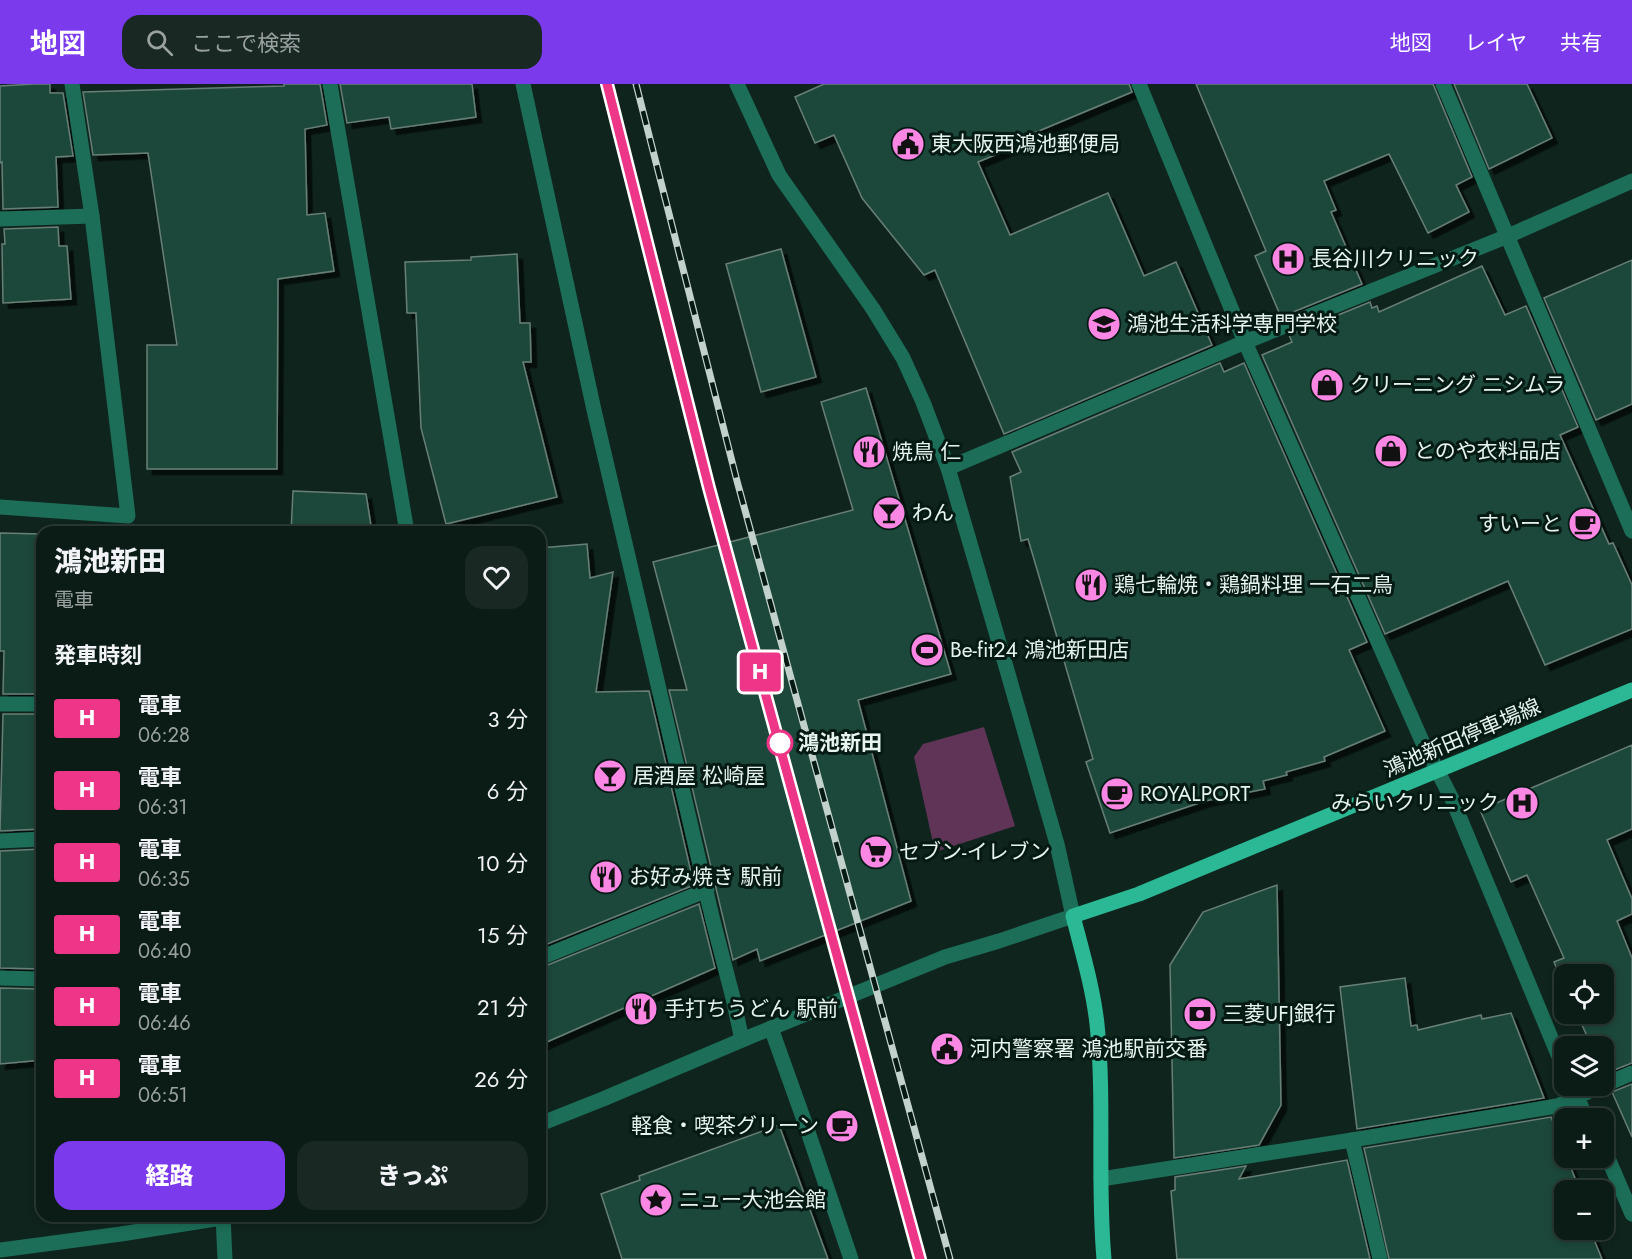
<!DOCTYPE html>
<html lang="ja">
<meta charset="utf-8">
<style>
:root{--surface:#0b1b16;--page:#192823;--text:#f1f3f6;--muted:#9aa1a1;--line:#2b3935;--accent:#7c3aed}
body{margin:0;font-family:Jost,"Noto Sans JP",sans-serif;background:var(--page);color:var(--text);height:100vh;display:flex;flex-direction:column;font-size:22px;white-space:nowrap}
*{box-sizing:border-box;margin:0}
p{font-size:20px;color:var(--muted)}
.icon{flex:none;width:33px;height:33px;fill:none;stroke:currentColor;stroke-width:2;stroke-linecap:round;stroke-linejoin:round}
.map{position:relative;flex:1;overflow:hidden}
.details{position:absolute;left:36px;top:442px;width:510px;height:696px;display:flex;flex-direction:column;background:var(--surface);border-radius:18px;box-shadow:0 3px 9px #0003,0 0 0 2px var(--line)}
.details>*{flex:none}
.badge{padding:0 12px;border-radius:4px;font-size:21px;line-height:39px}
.controls{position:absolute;left:1554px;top:880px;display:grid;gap:12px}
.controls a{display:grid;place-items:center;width:60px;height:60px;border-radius:12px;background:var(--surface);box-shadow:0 3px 9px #0003,0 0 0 2px var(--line);font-size:30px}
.map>.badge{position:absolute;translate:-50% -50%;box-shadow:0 0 0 3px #fff}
h2{padding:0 18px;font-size:22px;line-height:54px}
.round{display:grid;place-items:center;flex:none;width:63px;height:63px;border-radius:18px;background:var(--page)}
.head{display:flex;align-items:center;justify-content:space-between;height:102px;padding:0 18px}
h1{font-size:28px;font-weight:800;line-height:45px}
.action{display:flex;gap:12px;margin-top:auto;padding:12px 18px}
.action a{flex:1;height:69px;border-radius:18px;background:var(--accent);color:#fff;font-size:24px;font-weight:800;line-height:69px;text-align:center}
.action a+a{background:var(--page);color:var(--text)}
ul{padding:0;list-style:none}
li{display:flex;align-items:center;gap:18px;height:72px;padding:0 18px}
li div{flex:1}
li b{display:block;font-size:22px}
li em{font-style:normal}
li .badge{min-width:66px;font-weight:700;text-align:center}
header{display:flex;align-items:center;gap:36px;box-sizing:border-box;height:84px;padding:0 30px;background:var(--accent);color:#fff}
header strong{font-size:28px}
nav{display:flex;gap:33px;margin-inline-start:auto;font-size:21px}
.search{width:420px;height:54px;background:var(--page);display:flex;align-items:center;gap:15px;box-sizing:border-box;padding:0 21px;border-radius:18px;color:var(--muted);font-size:22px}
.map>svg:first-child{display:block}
</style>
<header>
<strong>地図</strong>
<div class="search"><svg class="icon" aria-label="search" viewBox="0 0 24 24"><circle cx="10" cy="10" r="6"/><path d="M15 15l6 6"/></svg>ここで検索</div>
<nav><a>地図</a><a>レイヤ</a><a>共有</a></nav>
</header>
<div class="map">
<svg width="1632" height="1175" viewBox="0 0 1632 1175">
<defs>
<filter id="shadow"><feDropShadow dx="5.5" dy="5.5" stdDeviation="0" flood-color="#0009"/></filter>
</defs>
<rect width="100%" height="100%" fill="#0f241d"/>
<polygon fill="#603457" points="984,643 1015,742 935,768 914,673 923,660"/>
<g fill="#1f473b" stroke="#677f76" stroke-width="1.5" filter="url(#shadow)">
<polygon points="34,0 50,0 50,9 63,9 73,72 56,73 58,123 3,125 2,78 0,79 0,2"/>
<polygon points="284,0 320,0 327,41 305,45 307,131 325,129 334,187 278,195 277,385 147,385 147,261 177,261 148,69 93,71 83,8 284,2"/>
<polygon points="340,0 472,0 476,33 391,45 389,33 347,39"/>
<polygon points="824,0 1129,0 1132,8 1034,49 1036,54 978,78 1010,151 1108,109 1144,192 1176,178 1212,261 1004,350 935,186 924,191 862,114 834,51 815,59 795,13"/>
<polygon points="1196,0 1433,0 1472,93 1456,101 1469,128 1428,149 1389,70 1324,97 1336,126 1331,128 1362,200 1281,233 1255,172 1266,167"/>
<polygon points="1454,0 1527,0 1552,54 1489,85"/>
<polygon points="58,143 59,162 67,162 71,215 3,219 2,160 5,160 4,145"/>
<polygon points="781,165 816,293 761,308 726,180"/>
<polygon points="517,170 520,239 530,239 531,278 523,278 557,413 446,440 421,344 416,229 407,229 405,178 471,176 471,173"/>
<polygon points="1632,176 1632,320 1596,336 1544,214"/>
<polygon points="1482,182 1505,231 1526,222 1578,343 1560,351 1609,460 1613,459 1632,501 1632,545 1545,581 1508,497 1385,550 1262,271 1292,258 1289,251 1370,218 1372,224 1377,222 1379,228"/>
<polygon points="1220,279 1224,288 1244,279 1367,558 1349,566 1385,647 1324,673 1325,677 1286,688 1287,691 1263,697 1265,705 1205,717 1110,749 1086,678 1093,675 1028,455 1021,457 1010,393 1021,388 1012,368"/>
<polygon points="866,304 951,590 858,616 911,817 760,877 757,865 733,876 669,606 687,606 653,478 853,426 821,318"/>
<polygon points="293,407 366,410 372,448 291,448"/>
<polygon points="0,449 42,450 42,610 3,610 4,567 0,567"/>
<polygon points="587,460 590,494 613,488 596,608 649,607 694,801 540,863 540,464"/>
<polygon points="3,630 42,630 42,682 40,681 42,745 0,747"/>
<polygon points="1632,661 1632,745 1607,756 1632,815 1632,830 1617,837 1632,874 1632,979 1604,990 1604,963 1592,963 1577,930 1604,930 1604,891 1564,891 1564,902 1554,878 1564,874 1527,791 1511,798 1480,726"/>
<polygon points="42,765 42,885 0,884 0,767"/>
<polygon points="1277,801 1281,1021 1259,1061 1174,1074 1170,881 1203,828"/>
<polygon points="699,820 715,884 540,961 540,884"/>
<polygon points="1405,894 1411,942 1417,941 1418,946 1481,931 1482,935 1511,929 1544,1014 1357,1045 1340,903"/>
<polygon points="0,904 42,905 42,976 0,980"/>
<polygon points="1632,1000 1632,1053 1612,1008"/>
<polygon points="1551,1033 1564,1066 1564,1074 1567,1074 1580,1107 1564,1107 1564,1146 1590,1146 1602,1175 1389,1175 1364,1064"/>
<polygon points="779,1041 828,1175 622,1175 601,1110 640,1096 639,1092"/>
<polygon points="1347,1076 1370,1175 1177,1175 1171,1107 1175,1106 1175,1093 1246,1082 1239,1095"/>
</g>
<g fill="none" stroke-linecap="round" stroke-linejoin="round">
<g stroke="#1c6e58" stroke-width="15">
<polyline points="330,0 407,448"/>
<polyline points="523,0 594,326 713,837 733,914 742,956"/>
<polyline points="1139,0 1245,258 1422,657 1452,715 1564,985"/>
<polyline points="1443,0 1632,447"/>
<polyline points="0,135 92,132"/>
<polyline points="948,384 1245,258 1508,152 1632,97"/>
<polyline points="0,423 128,432 92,132 72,0"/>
<polyline points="0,620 42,620"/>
<polyline points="0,757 42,755"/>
<polyline points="540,874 707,806"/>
<polyline points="0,894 42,895"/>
<polyline points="771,944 805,1039 851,1175"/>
<polyline points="1604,1001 1632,989"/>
<polyline points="1572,1002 1587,1035"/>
<polyline points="540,1040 603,1015 742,956 945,873 999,857 1073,832 1057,760 998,555 948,384 923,318 903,274 873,225 779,91 737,0"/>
<polyline points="1352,1056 1380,1175"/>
<polyline points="1604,1065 1632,1130"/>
<polyline points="1101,1095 1352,1056 1557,1022 1601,1002"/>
<polyline points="223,1132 225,1175"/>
<polyline points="0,1166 121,1150 234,1132"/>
</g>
<path stroke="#2bb895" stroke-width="15" d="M1104 1175C1097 1097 1105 1018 1097 940 1093 904 1082 867 1073 832L1139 810 1632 606"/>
<g stroke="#c3d1cc" stroke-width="7">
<g id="rail">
<polyline points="607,0 709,404 920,1175"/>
<polyline points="636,0 737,397 950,1175"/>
</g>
</g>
<use href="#rail" stroke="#061a14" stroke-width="4.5" stroke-dasharray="14" stroke-linecap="butt"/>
</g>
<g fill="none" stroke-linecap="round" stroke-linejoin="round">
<g stroke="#fff" stroke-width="14">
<polyline id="line" points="607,0 709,404 920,1175"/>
</g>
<use href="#line" stroke="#ee3689" stroke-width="9"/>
</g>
<defs>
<g id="civic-disc" transform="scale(1.725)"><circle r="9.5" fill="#fb87e5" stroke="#061a14"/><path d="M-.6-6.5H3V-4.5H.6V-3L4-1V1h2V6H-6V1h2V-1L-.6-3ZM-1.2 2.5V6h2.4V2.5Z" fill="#111"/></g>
<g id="hospital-disc" transform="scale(1.725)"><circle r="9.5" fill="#fb87e5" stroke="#061a14"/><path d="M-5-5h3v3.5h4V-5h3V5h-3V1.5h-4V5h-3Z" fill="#111"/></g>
<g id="school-disc" transform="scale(1.725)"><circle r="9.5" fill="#fb87e5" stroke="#061a14"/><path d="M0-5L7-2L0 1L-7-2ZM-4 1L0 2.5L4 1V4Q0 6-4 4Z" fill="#111"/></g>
<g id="shop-disc" transform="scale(1.725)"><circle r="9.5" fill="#fb87e5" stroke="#061a14"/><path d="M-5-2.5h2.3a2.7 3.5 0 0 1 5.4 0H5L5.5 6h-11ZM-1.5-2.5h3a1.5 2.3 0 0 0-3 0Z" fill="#111"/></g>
<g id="restaurant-disc" transform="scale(1.725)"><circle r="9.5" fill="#fb87e5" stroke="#061a14"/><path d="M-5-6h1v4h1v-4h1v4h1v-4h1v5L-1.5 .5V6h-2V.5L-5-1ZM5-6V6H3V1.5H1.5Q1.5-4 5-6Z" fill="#111"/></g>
<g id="bar-disc" transform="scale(1.725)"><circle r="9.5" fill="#fb87e5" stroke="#061a14"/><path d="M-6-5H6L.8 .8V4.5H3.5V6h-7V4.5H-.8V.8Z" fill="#111"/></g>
<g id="cafe-disc" transform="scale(1.725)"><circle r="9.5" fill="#fb87e5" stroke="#061a14"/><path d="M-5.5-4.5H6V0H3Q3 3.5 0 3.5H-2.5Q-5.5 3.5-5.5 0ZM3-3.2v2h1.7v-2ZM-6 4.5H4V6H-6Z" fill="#111"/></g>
<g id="stadium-disc" transform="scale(1.725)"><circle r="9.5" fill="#fb87e5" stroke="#061a14"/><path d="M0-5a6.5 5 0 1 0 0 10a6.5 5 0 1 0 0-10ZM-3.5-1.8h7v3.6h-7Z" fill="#111"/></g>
<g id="supermarket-disc" transform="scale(1.725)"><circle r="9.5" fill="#fb87e5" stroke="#061a14"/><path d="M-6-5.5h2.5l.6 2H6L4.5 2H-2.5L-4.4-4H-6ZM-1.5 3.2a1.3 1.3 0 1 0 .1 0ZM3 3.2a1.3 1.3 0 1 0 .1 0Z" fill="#111"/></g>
<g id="bank-disc" transform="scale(1.725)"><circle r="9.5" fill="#fb87e5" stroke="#061a14"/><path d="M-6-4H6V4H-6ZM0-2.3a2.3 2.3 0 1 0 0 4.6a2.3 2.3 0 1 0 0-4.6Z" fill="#111"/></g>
<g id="sight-disc" transform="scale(1.725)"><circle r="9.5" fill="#fb87e5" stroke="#061a14"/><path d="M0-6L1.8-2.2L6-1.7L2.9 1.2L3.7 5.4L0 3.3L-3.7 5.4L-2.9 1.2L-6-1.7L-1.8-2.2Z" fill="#111"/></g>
</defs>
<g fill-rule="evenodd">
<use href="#civic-disc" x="908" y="60"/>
<use href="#hospital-disc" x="1288" y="175"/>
<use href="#school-disc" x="1104" y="240"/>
<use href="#shop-disc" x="1327" y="301"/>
<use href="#shop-disc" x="1391" y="367"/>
<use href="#restaurant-disc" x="869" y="368"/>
<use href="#bar-disc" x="889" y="429"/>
<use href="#cafe-disc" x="1585" y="440"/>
<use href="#restaurant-disc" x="1091" y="501"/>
<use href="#stadium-disc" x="927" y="566"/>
<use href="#bar-disc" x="610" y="692"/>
<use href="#cafe-disc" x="1117" y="710"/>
<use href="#hospital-disc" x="1522" y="719"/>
<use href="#supermarket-disc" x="876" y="768"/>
<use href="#restaurant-disc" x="606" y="793"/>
<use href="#restaurant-disc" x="641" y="925"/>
<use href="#bank-disc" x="1200" y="930"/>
<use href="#civic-disc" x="947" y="965"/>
<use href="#cafe-disc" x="842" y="1042"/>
<use href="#sight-disc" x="656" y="1116"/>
</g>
<circle fill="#fff" stroke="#ee3689" stroke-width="3" cx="780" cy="659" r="12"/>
<g text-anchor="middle" stroke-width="6" stroke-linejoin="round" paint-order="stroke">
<g font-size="21" fill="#e6f3ee" stroke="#061a14" text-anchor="start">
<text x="931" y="67">東大阪西鴻池郵便局</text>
<text x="1311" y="182">長谷川クリニック</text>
<text x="1127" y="247">鴻池生活科学専門学校</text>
<text x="1350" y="308">クリーニング ニシムラ</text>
<text x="1414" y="374">とのや衣料品店</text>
<text x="892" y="375">焼鳥 仁</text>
<text x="912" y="436">わん</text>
<text x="1562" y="447" text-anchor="end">すいーと</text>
<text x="1114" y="508">鶏七輪焼・鶏鍋料理 一石二鳥</text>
<text x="950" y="573">Be-fit24 鴻池新田店</text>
<text x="633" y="699">居酒屋 松崎屋</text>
<text x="1140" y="717">ROYALPORT</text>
<text x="1499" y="726" text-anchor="end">みらいクリニック</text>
<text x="899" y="775">セブン-イレブン</text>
<text x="629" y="800">お好み焼き 駅前</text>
<text x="664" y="932">手打ちうどん 駅前</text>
<text x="1223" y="937">三菱UFJ銀行</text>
<text x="970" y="972">河内警察署 鴻池駅前交番</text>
<text x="819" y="1049" text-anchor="end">軽食・喫茶グリーン</text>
<text x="679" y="1123">ニュー大池会館</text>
</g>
<g font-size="21" fill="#e6f3ee" stroke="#061a14">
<text transform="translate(1462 654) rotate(-23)" y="7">鴻池新田停車場線</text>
</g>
<g font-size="21" font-weight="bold" fill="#e6f3ee" stroke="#061a14" text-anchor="start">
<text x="798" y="666">鴻池新田</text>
</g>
</g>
</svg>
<div class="controls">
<a><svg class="icon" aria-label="locate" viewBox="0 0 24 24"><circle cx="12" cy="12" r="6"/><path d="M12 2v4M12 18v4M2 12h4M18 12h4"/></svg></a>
<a><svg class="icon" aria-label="layers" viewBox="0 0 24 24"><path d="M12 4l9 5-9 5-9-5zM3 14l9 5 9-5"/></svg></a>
<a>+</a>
<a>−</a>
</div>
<b class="badge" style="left:760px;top:588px;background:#ee3689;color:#fff">H</b>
<section class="details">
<div class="head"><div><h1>鴻池新田</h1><p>電車</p></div><a class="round"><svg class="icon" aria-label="heart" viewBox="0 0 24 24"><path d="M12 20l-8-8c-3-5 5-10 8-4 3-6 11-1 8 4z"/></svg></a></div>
<h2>発車時刻</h2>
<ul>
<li><span class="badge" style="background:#ee3689;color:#fff">H</span><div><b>電車</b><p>06:28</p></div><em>3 分</em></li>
<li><span class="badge" style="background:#ee3689;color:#fff">H</span><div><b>電車</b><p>06:31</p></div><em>6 分</em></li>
<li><span class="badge" style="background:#ee3689;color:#fff">H</span><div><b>電車</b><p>06:35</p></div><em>10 分</em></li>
<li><span class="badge" style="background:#ee3689;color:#fff">H</span><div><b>電車</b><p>06:40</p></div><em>15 分</em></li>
<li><span class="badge" style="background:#ee3689;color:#fff">H</span><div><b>電車</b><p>06:46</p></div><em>21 分</em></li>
<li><span class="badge" style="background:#ee3689;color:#fff">H</span><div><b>電車</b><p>06:51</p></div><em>26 分</em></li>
</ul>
<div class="action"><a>経路</a><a>きっぷ</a></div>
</section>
</div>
